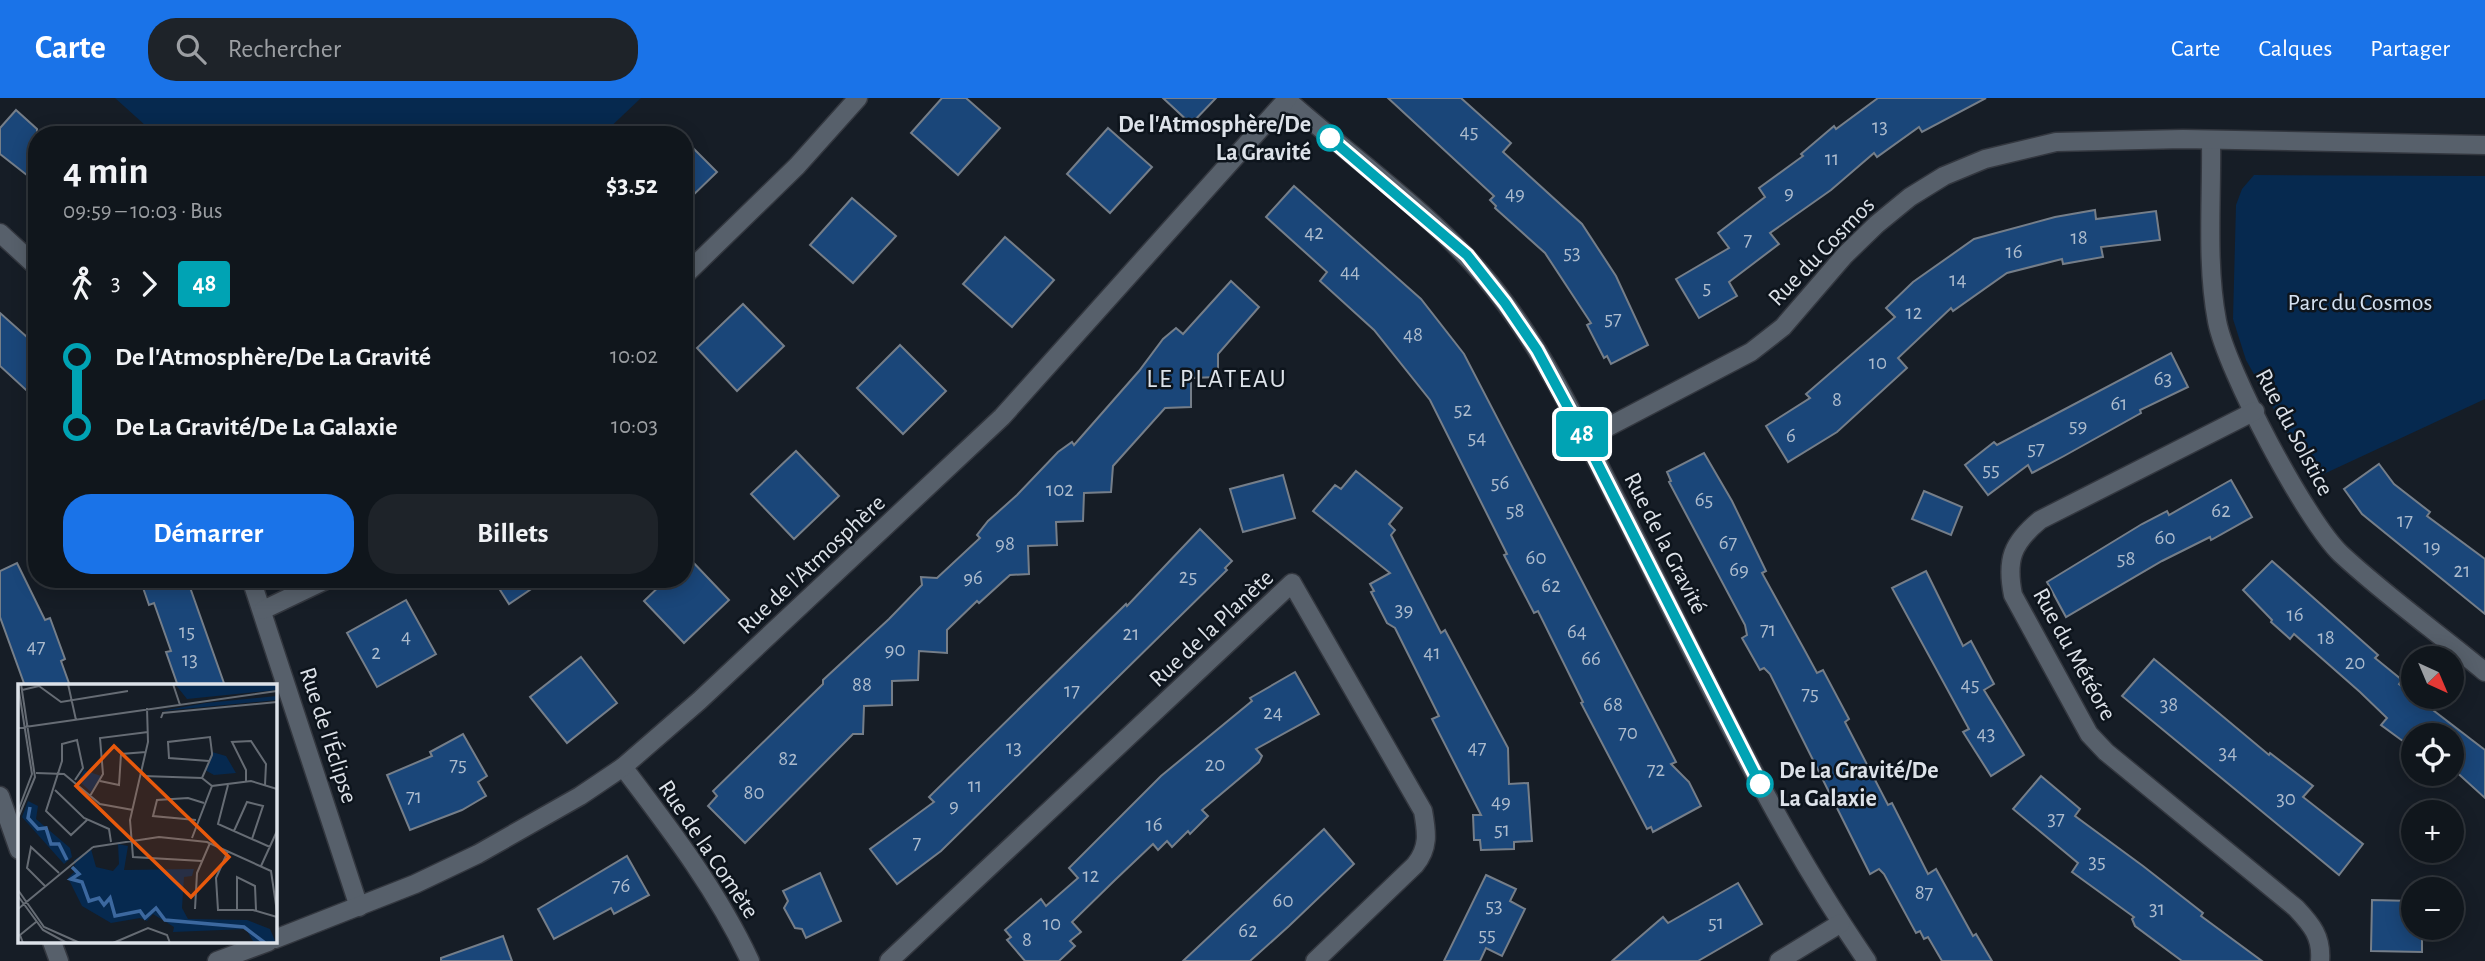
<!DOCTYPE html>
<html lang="fr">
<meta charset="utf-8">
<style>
:root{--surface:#10161c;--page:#1e2329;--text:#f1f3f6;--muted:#9c9fa3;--line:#30353b;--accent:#1a73e8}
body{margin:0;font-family:"Alegreya Sans",sans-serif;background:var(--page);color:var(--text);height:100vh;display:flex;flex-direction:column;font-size:26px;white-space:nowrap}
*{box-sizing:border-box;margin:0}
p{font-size:23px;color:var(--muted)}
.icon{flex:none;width:38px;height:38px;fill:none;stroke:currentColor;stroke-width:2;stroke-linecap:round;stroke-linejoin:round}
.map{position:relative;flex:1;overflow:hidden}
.sheet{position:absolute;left:28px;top:28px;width:665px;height:462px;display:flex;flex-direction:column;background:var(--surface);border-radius:28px;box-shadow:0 4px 18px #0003,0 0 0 2px var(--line)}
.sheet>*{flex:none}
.badge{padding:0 14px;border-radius:5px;font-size:24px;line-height:46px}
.needle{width:46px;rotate:136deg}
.tools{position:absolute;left:2401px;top:548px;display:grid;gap:14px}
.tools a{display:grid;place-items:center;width:63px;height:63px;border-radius:50%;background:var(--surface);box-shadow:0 4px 18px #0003,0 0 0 2px var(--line);font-size:35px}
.map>.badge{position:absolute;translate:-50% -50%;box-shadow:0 0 0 4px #fff}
.legs{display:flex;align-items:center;gap:10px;height:77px;padding:0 35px;font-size:23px}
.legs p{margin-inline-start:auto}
.head{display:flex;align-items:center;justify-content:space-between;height:119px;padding:0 35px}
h1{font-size:38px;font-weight:700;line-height:52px}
.cta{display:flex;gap:14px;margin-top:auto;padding:14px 35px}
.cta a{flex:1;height:80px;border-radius:28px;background:var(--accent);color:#fff;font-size:28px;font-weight:700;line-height:80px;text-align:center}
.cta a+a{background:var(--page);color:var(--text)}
ul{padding:0 35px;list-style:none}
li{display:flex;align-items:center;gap:24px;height:70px;font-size:26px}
li i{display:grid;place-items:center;width:10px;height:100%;margin:0 9px;background:currentColor}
li i::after{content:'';width:18px;height:18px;margin:-9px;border:5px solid;border-radius:50%;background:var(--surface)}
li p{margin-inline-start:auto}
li:first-child i{background:linear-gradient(#0000 50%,currentColor 0)}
li:last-child i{background:linear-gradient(currentColor 50%,#0000 0)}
header{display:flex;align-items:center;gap:42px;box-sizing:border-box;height:98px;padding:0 35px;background:var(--accent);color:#fff}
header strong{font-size:33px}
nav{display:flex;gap:38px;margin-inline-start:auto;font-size:24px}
.search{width:490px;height:63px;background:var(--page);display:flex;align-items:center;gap:18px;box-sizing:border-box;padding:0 24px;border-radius:28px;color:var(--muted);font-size:26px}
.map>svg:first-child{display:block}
</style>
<header>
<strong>Carte</strong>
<div class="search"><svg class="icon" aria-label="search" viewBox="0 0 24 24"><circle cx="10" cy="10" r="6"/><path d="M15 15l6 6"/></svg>Rechercher</div>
<nav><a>Carte</a><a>Calques</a><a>Partager</a></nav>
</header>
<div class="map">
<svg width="2485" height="863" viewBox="0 0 2485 863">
<rect width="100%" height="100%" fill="#161d26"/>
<g fill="#06294f">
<polygon points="115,0 641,0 602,37 156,37"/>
<polygon points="2254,77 2485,78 2485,301 2313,381 2246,262 2233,221 2236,107 2242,91"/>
</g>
<g fill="#1a4679" stroke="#757e89" stroke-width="2">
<polygon points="942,0 966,0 1000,30 958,77 911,35"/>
<polygon points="1163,0 1216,0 1191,26"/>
<polygon points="1388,0 1461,0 1511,45 1503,54 1582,126 1616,178 1648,247 1611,266 1607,258 1604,260 1587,227 1591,225 1545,155 1495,110 1496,108 1490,102 1494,98"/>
<polygon points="1878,0 1986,0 1922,34 1919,29 1877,59 1874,55 1831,92 1770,135 1779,146 1729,184 1737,198 1699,220 1676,181 1729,150 1718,135 1765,99 1759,90 1803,58 1801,56 1834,28 1836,31"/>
<polygon points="16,12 37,31 37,85 0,56 0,30"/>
<polygon points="1108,30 1152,69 1110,115 1067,76"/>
<polygon points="684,41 717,74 684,106"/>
<polygon points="1294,88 1421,201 1464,256 1676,664 1671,666 1689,684 1701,708 1653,734 1651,729 1647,731 1581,605 1583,604 1538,513 1534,515 1504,457 1507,456 1430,302 1374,232 1320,183 1327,174 1266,119"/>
<polygon points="852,100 896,138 853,185 810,147"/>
<polygon points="2095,112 2096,121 2156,113 2160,142 2101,149 2103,159 2063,166 2062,161 2007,175 1953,213 1951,210 1898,260 1907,270 1837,334 1788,364 1766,328 1810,300 1806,296 1895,219 1886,210 1913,184 1974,141 2055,119"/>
<polygon points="1005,139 1054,182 1012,229 963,186"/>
<polygon points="1231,183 1259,209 1218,256 1218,279 1191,280 1191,309 1165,310 1113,368 1111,394 1084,395 1083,423 1056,424 1057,447 1028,448 1029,476 1010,477 979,505 977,503 947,532 947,555 919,553 918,582 892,583 892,607 864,608 863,636 853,636 745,745 708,708 717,698 713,693 823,586 823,582 889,521 922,487 921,479 937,480 980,440 977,437 988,423 1017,397 1058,354 1072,344 1074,347 1139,273 1163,241 1176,230 1183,236"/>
<polygon points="743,206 784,248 737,293 697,250"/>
<polygon points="0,215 37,248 37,302 0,268"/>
<polygon points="900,247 946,293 903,336 857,290"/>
<polygon points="2171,255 2188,289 2140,312 2141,315 2064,358 2032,375 2028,367 1988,397 1965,367 1994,344 1997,347"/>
<polygon points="796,353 839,398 794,441 751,396"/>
<polygon points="1704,355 1732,403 1766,473 1762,475 1804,551 1817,575 1823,572 1849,621 1845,624 1888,707 1892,705 1928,776 1936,771 1973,838 1976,836 1992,863 1942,863 1928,839 1924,841 1920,833 1916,835 1884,776 1879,771 1870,776 1770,576 1764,570 1760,572 1742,540 1747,537 1745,527 1669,384 1671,383 1667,374"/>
<polygon points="2379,366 2394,386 2430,414 2427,418 2485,461 2485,516 2362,416 2344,391"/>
<polygon points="1356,373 1402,410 1389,426 1395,432 1391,437 1441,535 1445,532 1508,650 1509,686 1528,685 1532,743 1514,744 1514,751 1481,752 1480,742 1474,742 1473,717 1481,717 1432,621 1439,618 1395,530 1387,525 1371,494 1374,493 1370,486 1390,475 1313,413 1335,387 1341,391"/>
<polygon points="1283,377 1295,420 1243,434 1230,391"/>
<polygon points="2231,382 2252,419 2211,442 2210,439 2162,463 2066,519 2047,484 2142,426 2167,413 2169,417"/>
<polygon points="1924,393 1962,409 1951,437 1912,421"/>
<polygon points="1200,431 1232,463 1225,470 1227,472 941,753 897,786 870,751 934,704 929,699 1126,506 1127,508"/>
<polygon points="689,460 729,502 684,545 644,503 667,481 684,481 684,464"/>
<polygon points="2272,463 2378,557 2375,560 2402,582 2399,586 2485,652 2485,700 2452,670 2452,637 2413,635 2413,650 2400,641 2381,627 2387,620 2360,594 2294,536 2290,541 2271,524 2272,522 2243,492"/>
<polygon points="17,465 45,522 50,520 65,561 61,563 70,588 25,588 0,519 0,473"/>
<polygon points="1926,473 1963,548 1971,543 1994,586 1984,592 2024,657 1991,678 1963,634 1969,631 1892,490"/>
<polygon points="140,481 187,481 225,588 178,588 166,554 171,553 154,505 149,507"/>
<polygon points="493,481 546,481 509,506"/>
<polygon points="406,502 436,556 377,589 347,535"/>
<polygon points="581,559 617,605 567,645 530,599"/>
<polygon points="2154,561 2269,657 2270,655 2313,688 2303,699 2363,746 2339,777 2122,598"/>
<polygon points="1295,574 1319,616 1256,651 1262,658 1259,664 1202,712 1208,718 1190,736 1188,733 1172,749 1167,743 1158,752 1153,746 1115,782 1072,824 1081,834 1070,843 1075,848 1059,863 1025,863 1007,842 1011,839 1005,832 1041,801 1046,808 1078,780 1069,770 1161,678 1252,603 1250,600"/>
<polygon points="463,636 487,678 478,684 486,698 462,712 410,732 387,677 432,658 430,654"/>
<polygon points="2041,678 2080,711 2075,718 2143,768 2203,815 2201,818 2262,863 2182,863 2135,828 2132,821 2134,819 2072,774 2078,765 2013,711"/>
<polygon points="1324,731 1354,766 1289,828 1250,863 1183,863"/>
<polygon points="627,758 649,797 614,816 611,810 554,841 538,811"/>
<polygon points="820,775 841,823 806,840 802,831 795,830 784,810 788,803 783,793"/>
<polygon points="1486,777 1516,791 1510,803 1525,811 1502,858 1486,850 1480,863 1444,863"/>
<polygon points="1738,785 1762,826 1698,863 1612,863 1663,819 1668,825"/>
<polygon points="2372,802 2413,803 2413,830 2422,830 2422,854 2371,853"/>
<polygon points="503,838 512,863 441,863 441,860"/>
</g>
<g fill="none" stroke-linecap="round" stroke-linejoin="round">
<g stroke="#33373f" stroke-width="21">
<g id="minor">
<path d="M1285 0C1358 65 1448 126 1505 205 1550 265 1583 336 1617 403 1696 558 1768 720 1867 863"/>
<path d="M2211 43C2212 101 2206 165 2217 223 2226 271 2306 423 2341 456 2386 498 2438 535 2485 574"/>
<polyline points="0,135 37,169"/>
<polyline points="684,178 797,68 858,0"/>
<path d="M2255 313 2040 422C2012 445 2006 462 2013 497L2089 636 2106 654 2296 810C2312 827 2322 839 2320 863"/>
<polyline points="1585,341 1751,254 1783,229 1845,157 1877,126 1910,99 1944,78 1985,61 2056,44 2183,41 2485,47"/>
<polyline points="251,481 359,809"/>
<polyline points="263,512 328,481"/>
<path d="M623 669C670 731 717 792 750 863"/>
<polyline points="0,698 19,752"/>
<polyline points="275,841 415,786 478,756 580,698 623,669 699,603 1002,319 1288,0"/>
<polyline points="52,844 59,863"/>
<polyline points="217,863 268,844"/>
<path d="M889 863 1292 485 1423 713C1427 735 1429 750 1415 767L1315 863"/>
<polyline points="1779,863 1841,825"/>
</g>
</g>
<use href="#minor" stroke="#57606b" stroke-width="18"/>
</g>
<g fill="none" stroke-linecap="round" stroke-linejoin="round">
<g stroke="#fff" stroke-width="16">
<polyline id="line-1" points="1330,40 1467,157 1505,205 1537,252 1585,341 1760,686"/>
</g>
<use href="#line-1" stroke="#00a3b4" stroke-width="10"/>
</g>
<g fill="#fff" stroke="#00a3b4" stroke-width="3.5">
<circle cx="1330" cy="40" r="12"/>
<circle cx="1760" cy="686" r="12"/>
</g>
<g text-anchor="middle" stroke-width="5" stroke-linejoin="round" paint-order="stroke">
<g font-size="21" fill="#acbbcd">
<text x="1880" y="35">13</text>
<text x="1469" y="40">45</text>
<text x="1832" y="67">11</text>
<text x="1789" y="101">9</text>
<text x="1515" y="102">49</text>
<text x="1314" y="141">42</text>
<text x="2079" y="146">18</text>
<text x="1748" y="148">7</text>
<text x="2014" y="160">16</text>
<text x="1572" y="161">53</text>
<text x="1350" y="180">44</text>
<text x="1958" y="188">14</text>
<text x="1707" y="196">5</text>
<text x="1914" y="221">12</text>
<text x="1613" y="227">57</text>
<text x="1413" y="243">48</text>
<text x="1878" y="271">10</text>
<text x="2163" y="287">63</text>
<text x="1837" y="308">8</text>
<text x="2119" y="312">61</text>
<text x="1463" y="318">52</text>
<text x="2078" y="334">59</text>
<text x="1791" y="344">6</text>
<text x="1477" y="346">54</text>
<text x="2036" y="357">57</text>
<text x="1991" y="378">55</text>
<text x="1500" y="391">56</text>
<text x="1060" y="398">102</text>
<text x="1704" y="408">65</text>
<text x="1515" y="419">58</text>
<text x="2221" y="419">62</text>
<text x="2405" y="429">17</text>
<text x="2165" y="446">60</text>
<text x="1728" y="451">67</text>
<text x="1005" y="452">98</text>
<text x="2432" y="455">19</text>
<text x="1536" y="466">60</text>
<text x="2126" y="467">58</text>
<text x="1739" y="478">69</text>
<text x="2462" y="479">21</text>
<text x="1188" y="485">25</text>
<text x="973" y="486">96</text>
<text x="1551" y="494">62</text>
<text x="1404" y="518">39</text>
<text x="2295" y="523">16</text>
<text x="1768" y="538">71</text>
<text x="187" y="540">15</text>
<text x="1577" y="540">64</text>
<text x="1131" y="542">21</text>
<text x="406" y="545">4</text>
<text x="2326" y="546">18</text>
<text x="36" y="555">47</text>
<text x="895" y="558">90</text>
<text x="376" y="561">2</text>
<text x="1432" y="561">41</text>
<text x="1591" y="567">66</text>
<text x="190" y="568">13</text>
<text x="2355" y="571">20</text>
<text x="862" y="593">88</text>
<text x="1970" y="593">45</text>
<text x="1072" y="599">17</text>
<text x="1810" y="602">75</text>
<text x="1613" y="613">68</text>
<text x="2169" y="613">38</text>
<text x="1273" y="621">24</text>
<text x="1628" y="641">70</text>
<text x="1986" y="642">43</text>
<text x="1014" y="656">13</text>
<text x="1477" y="656">47</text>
<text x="2228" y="661">34</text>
<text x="788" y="667">82</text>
<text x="458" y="673">75</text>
<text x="1215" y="673">20</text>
<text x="1656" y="678">72</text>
<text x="975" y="694">11</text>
<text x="754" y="701">80</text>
<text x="414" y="705">71</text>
<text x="2286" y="707">30</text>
<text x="1501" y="710">49</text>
<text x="954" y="714">9</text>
<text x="2056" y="727">37</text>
<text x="1154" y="733">16</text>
<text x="1502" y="738">51</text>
<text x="917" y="751">7</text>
<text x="2097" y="770">35</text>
<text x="1091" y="784">12</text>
<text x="621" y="794">76</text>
<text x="1924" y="801">87</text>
<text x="1283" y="809">60</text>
<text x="1494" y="814">53</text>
<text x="2157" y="817">31</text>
<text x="1716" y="831">51</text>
<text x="1052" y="832">10</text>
<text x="1248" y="839">62</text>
<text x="1487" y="843">55</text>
<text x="1027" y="848">8</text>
</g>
<g font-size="24" font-weight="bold" fill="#dde2e9" stroke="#0d141c" text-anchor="end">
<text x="1311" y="34">De l'Atmosphère/De<tspan x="1311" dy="28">La Gravité</tspan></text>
<text x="1779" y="680" text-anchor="start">De La Gravité/De<tspan x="1779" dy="28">La Galaxie</tspan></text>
</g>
<g font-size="24" fill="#dde2e9" stroke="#0d141c">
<text transform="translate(1821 153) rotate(-46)" y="8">Rue du Cosmos</text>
<text transform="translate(2295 334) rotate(62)" y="8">Rue du Solstice</text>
<text transform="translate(1666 445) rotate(63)" y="8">Rue de la Gravité</text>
<text transform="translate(811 466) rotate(-43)" y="8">Rue de l'Atmosphère</text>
<text transform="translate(1211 530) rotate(-43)" y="8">Rue de la Planète</text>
<text transform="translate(2075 556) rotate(61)" y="8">Rue du Météore</text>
<text transform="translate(329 637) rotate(72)" y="8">Rue de l'Éclipse</text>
<text transform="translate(709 751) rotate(56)" y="8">Rue de la Comète</text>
</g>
<g font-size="24" fill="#d5e2f2" stroke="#0d141c">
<text x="2360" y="212">Parc du Cosmos</text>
</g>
<g font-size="26" letter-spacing="2" fill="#dde2e9" stroke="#0d141c">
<text x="1217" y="289">LE PLATEAU</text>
</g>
</g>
<g transform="translate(18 586)">
<rect width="259" height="259" fill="#161d26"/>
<path d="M157 0H259V6L169 15ZM259 12V16L143 27 188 19ZM194 68 208 72 218 89 196 91 187 86ZM66 86 83 92 73 108 61 97ZM10 117 20 122 18 135 52 164 54 173 46 180 4 133ZM100 160 110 162 106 186 176 185 174 192 166 193 164 224 170 235 229 236 252 245 258 259H236L228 245 155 248 156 243 135 230 129 237 122 234 93 239 64 222 50 194 57 187 56 176 73 165 78 183 95 187 101 180Z" fill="#06294f"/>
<path fill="none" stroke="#3c689f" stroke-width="3.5" d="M12 123 10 134 20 145 28 144 33 160H41L49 176M54 183 61 190 53 195 64 198 71 217 81 214 86 221 92 214 97 232 122 227 127 234 138 224 147 236 226 243 247 259"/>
<path fill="none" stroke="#666c74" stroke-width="2" d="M50 0 58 36M155 0 162 21M0 1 14 90 0 127M4 6 21 2 43 18 110 7M129 24 130 58 112 136 115 173 184 177M143 34 145 29 259 18M0 44 259 7M18 89 46 90 82 120 115 126M125 92 184 94 194 102M184 94 194 71V69L192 53 150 58 151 74 191 77M57 96 65 84 59 56 44 60V77L28 127 53 151 69 136M82 97 101 101 103 70 128 68M228 98V86L214 58 233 57 248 80 247 101M210 101 200 140 252 163M37 106 66 134 91 145 93 158M72 112 85 90 82 54 130 48M0 134 17 93 3 0M178 136 135 132 139 116 170 114 186 119M216 147 229 118 245 122 234 155M174 154 194 102 233 97 259 105M75 163 141 153 189 158 253 187 259 228M210 167 198 194 200 226H235L259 233M243 182 259 147M27 202 9 184 13 163 41 189M0 206 26 243 62 259M0 212 25 246 49 259M0 225 75 163M177 225 179 189 192 159M219 226V193L237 202 238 226M5 259 2 251 18 238M95 259 130 244 149 251 152 259M161 259H189"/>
<path fill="#e8590c" fill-opacity="0.15" stroke="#e8590c" stroke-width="3.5" d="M96 62 211 173 173 213 58 102Z"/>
<rect width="259" height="259" fill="none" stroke="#dde2e9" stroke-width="3.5"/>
</g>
</svg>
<div class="tools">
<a><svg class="needle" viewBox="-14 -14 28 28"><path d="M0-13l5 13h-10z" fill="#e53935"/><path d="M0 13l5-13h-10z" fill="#9c9fa3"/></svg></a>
<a><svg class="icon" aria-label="locate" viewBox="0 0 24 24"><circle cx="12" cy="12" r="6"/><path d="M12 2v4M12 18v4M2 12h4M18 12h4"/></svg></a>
<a>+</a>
<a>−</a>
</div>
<b class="badge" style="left:1582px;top:336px;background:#00a3b4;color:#fff">48</b>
<section class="sheet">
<div class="head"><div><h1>4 min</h1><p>09:59 – 10:03 · Bus</p></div><b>$3.52</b></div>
<div class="legs"><svg class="icon" aria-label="walk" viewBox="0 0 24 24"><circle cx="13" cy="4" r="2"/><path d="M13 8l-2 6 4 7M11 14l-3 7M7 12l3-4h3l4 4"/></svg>3<svg class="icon" aria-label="forward" viewBox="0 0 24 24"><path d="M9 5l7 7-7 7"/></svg><b class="badge" style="background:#00a3b4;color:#fff">48</b></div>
<ul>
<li><i style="color:#00a3b4"></i><b>De l'Atmosphère/De La Gravité</b><p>10:02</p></li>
<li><i style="color:#00a3b4"></i><b>De La Gravité/De La Galaxie</b><p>10:03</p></li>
</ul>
<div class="cta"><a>Démarrer</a><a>Billets</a></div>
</section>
</div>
